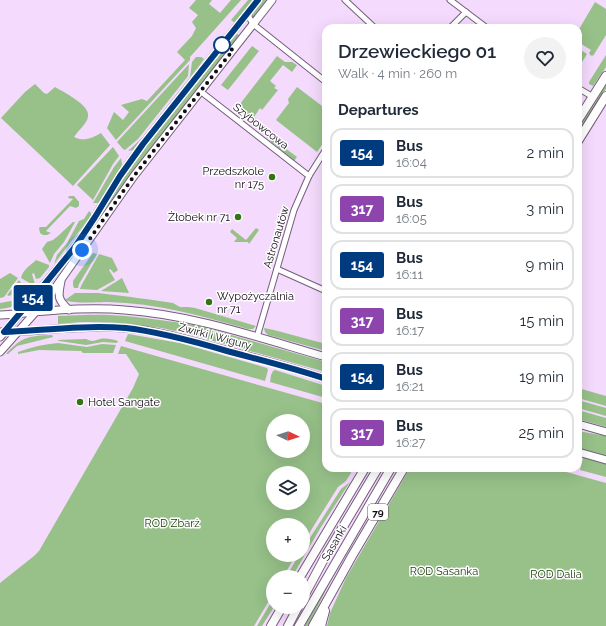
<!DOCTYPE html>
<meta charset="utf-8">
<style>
:root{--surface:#fff;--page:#f2f2f3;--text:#1f2937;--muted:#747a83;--line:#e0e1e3}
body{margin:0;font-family:Raleway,sans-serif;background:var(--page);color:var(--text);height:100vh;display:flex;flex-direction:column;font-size:15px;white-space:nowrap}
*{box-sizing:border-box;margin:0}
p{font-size:13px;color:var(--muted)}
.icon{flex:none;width:22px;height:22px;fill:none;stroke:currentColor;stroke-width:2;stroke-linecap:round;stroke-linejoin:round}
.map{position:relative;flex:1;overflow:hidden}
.sheet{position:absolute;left:322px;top:24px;width:260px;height:448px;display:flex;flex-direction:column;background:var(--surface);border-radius:12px;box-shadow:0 4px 16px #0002}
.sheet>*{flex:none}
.badge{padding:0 8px;border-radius:3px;font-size:14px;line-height:26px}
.needle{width:26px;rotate:94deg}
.buttons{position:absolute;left:266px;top:414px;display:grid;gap:8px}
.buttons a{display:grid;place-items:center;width:44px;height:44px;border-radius:50%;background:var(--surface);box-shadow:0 4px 16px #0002;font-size:20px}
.you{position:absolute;width:20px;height:20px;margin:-10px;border:3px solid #fff;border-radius:50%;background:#1a73e8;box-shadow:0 0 0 6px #1a73e833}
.map>.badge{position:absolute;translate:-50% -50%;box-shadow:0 0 0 2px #fff}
h2{padding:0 16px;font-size:15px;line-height:36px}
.round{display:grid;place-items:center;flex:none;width:42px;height:42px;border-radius:21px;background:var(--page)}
.headline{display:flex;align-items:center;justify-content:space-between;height:68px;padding:0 16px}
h1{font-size:19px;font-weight:600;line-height:30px}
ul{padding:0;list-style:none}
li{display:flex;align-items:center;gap:12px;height:50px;margin:0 8px 6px;padding:0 8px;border:2px solid var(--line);border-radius:12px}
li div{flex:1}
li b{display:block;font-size:15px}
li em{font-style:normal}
li .badge{min-width:44px;font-weight:700;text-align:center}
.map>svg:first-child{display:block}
</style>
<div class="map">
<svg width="606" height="626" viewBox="0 0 606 626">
<rect width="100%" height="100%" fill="#f4dafc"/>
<g fill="#97c189" fill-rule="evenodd">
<polygon points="196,0 212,0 209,4 220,13 231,0 241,0 190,57 190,60 116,140 107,128 114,112 123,120 129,112 121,105 142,99 147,101 185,60 177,52 192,36 196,28 192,22 198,15 189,8"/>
<polygon points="248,0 253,0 235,23 231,20"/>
<polygon points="263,0 268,0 253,19 252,17 254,11"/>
<polygon points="595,2 606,9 606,35 593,56 592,55 591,56 589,53 591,50 578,42 578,31"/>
<path d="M236 33 240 36 137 168 109 206 105 208C142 145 191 90 236 33Z"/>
<polygon points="252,46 259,51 228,90 221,85"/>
<polygon points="578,48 587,54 578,69"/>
<polygon points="606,55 606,67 593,86 589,84 589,82"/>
<polygon points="277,56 285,62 292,62 297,65 292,72 283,65 270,81 276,86 274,88 278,90 262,110 260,108 254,117 258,121 256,123 237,108"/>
<polygon points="196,57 201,57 204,59 199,66 133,150 128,151 142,138 190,77 192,62"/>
<polygon points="189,64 188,76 138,139 125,150 123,149 117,142"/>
<polygon points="606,83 606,89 578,134 578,128"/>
<path d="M35 84 44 93 47 94 55 87C63 92 91 105 88 117 87 123 77 132 74 137 84 142 92 138 101 133L110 145 73 186 1 118 25 92Z"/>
<polygon points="297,87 326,109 326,139 317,152 276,120 289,103 288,99"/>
<polygon points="271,137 283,147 281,150 269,140"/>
<polygon points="113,147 119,156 113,164 93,200 77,185"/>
<polygon points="285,148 297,157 294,161 282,151"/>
<polygon points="121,158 122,164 121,167 100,201 98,203 93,203 114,167"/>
<polygon points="69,196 74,196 79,202 79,206 76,208 70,206 46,231 51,233 47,235 43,235 40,233 39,228 40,227 46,227 73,199 68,198"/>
<polygon points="89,211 91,213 91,216 54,264 57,255 67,243 79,221 84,219"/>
<polygon points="73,222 75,222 64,242 54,254 50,263 42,249 47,242 53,240 58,236"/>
<polygon points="256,228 259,230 249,244 248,242 234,242 237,238 230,232 232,229 246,240"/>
<polygon points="93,253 97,254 79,284 78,288 74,288 73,285 73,281"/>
<polygon points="99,254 112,258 118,270 114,273 110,269 109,270 115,280 97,290 80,289 81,286"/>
<path d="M36 260 49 265V267L40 278 36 279 34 273 32 274 35 284 33 285 21 278C23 269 30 266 36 260Z"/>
<polygon points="10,273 18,278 4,297 0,298 0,279"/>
<polygon points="122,278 129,293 101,291"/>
<polygon points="19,280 24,287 23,290 9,296 7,295"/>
<path d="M32 292C22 304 15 307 0 309V303L11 301Z"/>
<path d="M75 293H98L131 297 137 298 146 299 173 303 180 307H188L195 308 256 326 253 329H248C202 316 156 303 108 302 98 302 74 304 65 300Z"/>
<path d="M84 315C113 314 138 317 167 321 179 323 191 324 203 327L326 362V372L185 333 161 328 119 323 82 322 58 324V316Z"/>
<polygon points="264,328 274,330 326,344 326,351 268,335 265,332"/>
<polygon points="128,334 168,341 180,343 267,368 268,370 265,381 125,341"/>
<path d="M52 335 53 337 17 346 8 354H6C22 336 30 336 52 335Z"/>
<path d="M86 339C92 342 94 341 100 339 105 338 113 339 118 341L117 343 103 342 86 345 59 341 57 340Z"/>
<path d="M58 343 87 347 102 344 116 345 113 353H83L81 351 39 350 18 354V352C31 347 45 344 58 343Z"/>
<path d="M121 346 326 404V468H354L346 481 338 487 303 543V525H273V555H296L283 577H273V594L254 626H0V583L34 556 39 551 133 388 139 374 126 354H118ZM273 421H303V451H273ZM273 473H303V503H273Z"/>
<polygon points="275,370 326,386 326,398 270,382 271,375 273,371"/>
<polygon points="578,388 606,396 606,406 578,398"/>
<polygon points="578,400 606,408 606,416 578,408"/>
<polygon points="578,410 606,418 606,427 578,419"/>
<polygon points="578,431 606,436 606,456 578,448"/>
<polygon points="583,458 584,458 606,464 606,477 580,470"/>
<polygon points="410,468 552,468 606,483 606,626 327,626 330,613 346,578"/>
<polygon points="350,482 321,527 292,577 286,577 299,555 303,555 303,549 341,489"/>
<polygon points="329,582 330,582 308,626 304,626"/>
<polygon points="273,599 274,607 262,626 257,626"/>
</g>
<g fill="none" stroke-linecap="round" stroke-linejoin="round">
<g stroke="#755e7c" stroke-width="7">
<g id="minor">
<polyline points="345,0 375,28"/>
<polyline points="450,0 487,28"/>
<polyline points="249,12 249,17 253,24 326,82"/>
<polyline points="450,28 466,12"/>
<polyline points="578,88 593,97"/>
<polyline points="200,91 309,176"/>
<polyline points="277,269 326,291"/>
<polyline points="257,337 294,210 309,176 326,149"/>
</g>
</g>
<g stroke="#755e7c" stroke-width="9">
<g id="tertiary">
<polyline points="0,337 39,291 75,247 95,217 120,176 143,144 258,0"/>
<polyline points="0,352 48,298 134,176 272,0"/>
</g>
</g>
<g stroke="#755e7c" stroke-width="9">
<g id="secondary">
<path d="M61 281C58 296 57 299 69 310"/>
<path d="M0 315C41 312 83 306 125 310 194 315 260 338 326 357"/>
<path d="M0 332C42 331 83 325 125 328 161 331 195 342 229 351 262 360 294 368 326 379"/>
<polyline points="578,424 606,432"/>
<polyline points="578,452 606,460"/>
</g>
</g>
<g stroke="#755e7c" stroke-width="10">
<g id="primary">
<polyline points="578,120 606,76"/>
<polyline points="578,141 606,96"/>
<polyline points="300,577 365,468"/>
<polyline points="303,598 325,557 378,468"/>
<polyline points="271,626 282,607"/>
<polyline points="288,626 298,607"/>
<polyline points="299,626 391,468"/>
<polyline points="313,626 352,556 404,468"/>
<polyline points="321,626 325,611"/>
</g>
</g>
<use href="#minor" stroke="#fff" stroke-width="5"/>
<use href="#tertiary" stroke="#fff" stroke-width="7"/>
<use href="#secondary" stroke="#fff" stroke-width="7"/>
<use href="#primary" stroke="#fff" stroke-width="8"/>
</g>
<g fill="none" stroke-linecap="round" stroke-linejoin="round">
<g stroke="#fff" stroke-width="9">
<path id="line" d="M258 0 143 144 120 176 95 217 75 247 39 291 4 332C44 330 85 325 126 328 160 332 193 341 227 351 260 360 293 368 326 379"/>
</g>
<use href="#line" stroke="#003b80" stroke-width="6"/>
<polyline stroke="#130a16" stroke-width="4" stroke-dasharray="0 7.2" points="82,250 134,176 233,50 222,45"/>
</g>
<circle fill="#fff" stroke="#003b80" stroke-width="2" cx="222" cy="45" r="8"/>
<g fill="#337513" stroke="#fff" stroke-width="1.5">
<circle cx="272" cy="177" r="4"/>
<circle cx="238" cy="217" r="4"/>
<circle cx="209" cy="302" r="4"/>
<circle cx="80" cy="402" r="4"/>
</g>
<g text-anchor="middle" stroke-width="3" stroke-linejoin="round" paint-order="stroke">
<rect fill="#fff" stroke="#5a545c" stroke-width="1" x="368" y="504" width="20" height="16" rx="3"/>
<g font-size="10" font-weight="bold" fill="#130a16">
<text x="378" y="516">79</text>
</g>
<g font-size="11" fill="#130a16" stroke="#fff">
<text transform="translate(261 126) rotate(38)" y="4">Szybowcowa</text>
<text transform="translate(276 237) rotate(-73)" y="4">Astronautów</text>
<text transform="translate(215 336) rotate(15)" y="4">Żwirki i Wigury</text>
<text transform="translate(334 543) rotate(-60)" y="4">Sasanki</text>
</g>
<g font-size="11" fill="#130a16" stroke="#fff" text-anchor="end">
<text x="264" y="175">Przedszkole<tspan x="264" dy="13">nr 175</tspan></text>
<text x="230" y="221">Żłobek nr 71</text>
<text x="217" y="300" text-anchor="start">Wypożyczalnia<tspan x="217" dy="13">nr 71</tspan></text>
<text x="88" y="406" text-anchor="start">Hotel Sangate</text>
</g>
<g font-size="11" fill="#153905" stroke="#fff">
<text x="172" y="527">ROD Zbarż</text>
<text x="444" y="575">ROD Sasanka</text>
<text x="556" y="578">ROD Dalia</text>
</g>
</g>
</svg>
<div class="buttons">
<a><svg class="needle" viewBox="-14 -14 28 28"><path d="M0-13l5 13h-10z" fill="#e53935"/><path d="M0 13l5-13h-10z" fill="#747a83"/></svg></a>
<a><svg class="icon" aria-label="layers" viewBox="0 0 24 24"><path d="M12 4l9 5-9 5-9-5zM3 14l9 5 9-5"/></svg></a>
<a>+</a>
<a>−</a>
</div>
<div class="you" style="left:82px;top:250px"></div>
<b class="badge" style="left:33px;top:298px;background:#003b80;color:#fff">154</b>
<section class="sheet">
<div class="headline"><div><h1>Drzewieckiego 01</h1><p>Walk · 4 min · 260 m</p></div><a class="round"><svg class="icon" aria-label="heart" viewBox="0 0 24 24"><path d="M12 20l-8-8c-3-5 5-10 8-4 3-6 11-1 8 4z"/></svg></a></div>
<h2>Departures</h2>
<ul>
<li><span class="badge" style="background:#003b80;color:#fff">154</span><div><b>Bus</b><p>16:04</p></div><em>2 min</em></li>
<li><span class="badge" style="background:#8e44ad;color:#fff">317</span><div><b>Bus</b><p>16:05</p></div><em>3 min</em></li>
<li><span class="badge" style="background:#003b80;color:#fff">154</span><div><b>Bus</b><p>16:11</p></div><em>9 min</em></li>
<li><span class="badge" style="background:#8e44ad;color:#fff">317</span><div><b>Bus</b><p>16:17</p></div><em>15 min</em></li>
<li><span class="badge" style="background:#003b80;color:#fff">154</span><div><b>Bus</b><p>16:21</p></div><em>19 min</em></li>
<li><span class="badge" style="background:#8e44ad;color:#fff">317</span><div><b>Bus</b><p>16:27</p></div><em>25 min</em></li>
</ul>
</section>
</div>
